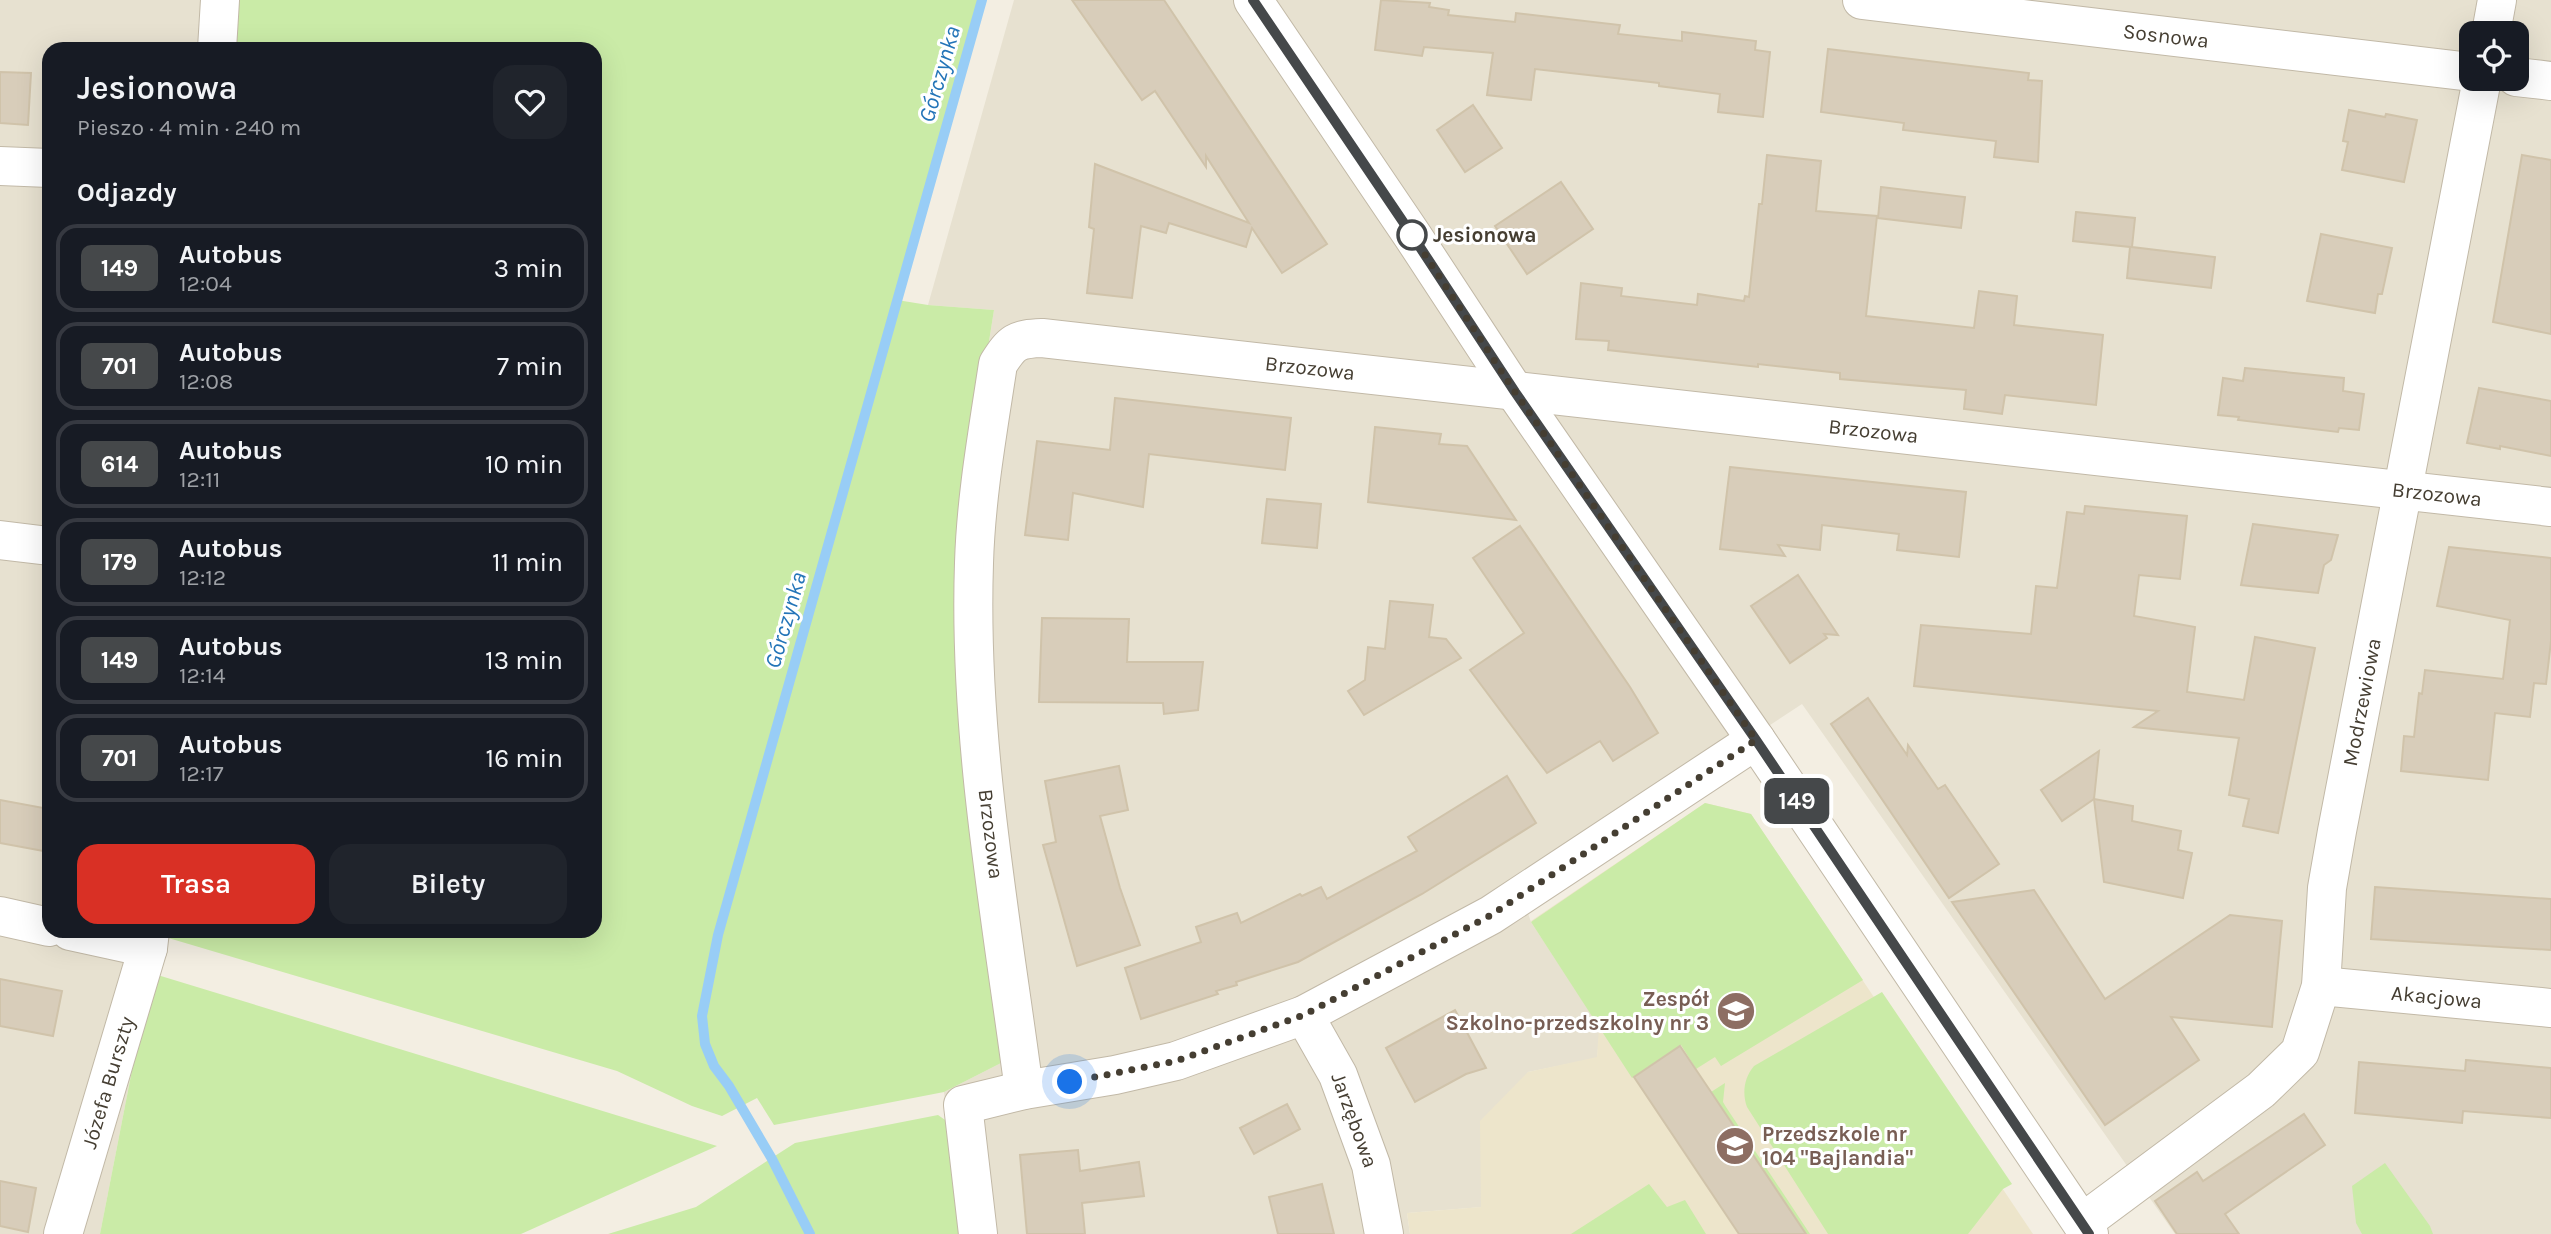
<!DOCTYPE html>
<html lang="pl">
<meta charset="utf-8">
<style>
:root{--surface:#171b24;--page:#20242c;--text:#f1f3f6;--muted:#9ea1a6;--line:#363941;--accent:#d93025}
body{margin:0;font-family:Karla,sans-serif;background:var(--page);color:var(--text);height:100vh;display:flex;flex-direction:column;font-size:26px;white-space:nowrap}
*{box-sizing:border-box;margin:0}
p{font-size:23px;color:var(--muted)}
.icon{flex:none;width:38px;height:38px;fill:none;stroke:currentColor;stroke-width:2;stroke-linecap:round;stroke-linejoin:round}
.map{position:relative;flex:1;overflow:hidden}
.panel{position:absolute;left:42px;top:42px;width:560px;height:896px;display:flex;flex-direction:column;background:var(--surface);border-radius:21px;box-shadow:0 7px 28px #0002}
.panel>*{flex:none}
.badge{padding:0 14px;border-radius:10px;font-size:24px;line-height:46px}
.tools{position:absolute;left:2459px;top:21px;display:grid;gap:14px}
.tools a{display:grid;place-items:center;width:70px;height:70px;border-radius:14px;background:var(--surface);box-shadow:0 7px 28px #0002;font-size:35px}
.you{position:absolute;width:35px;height:35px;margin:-18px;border:5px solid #fff;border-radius:50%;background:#1a73e8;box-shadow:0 0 0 10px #1a73e833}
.map>.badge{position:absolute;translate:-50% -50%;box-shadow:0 0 0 4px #fff}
h2{padding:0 35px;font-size:26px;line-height:63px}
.round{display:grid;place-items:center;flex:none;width:74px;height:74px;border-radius:21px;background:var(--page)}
.overview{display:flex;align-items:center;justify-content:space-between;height:119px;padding:0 35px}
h1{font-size:33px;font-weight:600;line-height:52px}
.action{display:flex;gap:14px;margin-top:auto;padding:14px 35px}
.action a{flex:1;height:80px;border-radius:21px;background:var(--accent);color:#fff;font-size:28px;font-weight:600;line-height:80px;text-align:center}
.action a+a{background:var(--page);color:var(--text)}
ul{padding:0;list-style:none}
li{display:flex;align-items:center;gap:21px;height:88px;margin:0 14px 10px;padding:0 21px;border:4px solid var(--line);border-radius:21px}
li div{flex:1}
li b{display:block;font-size:26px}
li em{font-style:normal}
li .badge{min-width:77px;font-weight:700;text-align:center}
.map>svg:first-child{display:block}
</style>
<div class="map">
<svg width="2551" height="1234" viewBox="0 0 2551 1234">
<rect width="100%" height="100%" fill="#f3eee2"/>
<g fill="#e7e1d0" fill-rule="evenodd">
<polygon points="0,0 233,0 229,49 49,49 49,931 151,973 100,1234 0,1234"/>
<path d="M1014 0H2551V1234H2175L1802 704 1520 890 1531 922 1600 1027 1597 1058 1528 1072 1482 1207 1407 1213 1410 1234H961L944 1092 1003 1062 965 492 994 310 928 305ZM2471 33H2516V79H2471Z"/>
</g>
<polygon fill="#ede5cb" points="1705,803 1751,814 2033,1234 1410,1234 1407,1213 1481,1207 1480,1121 1528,1072 1597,1057 1599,1027 1531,921"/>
<g fill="#caeba7">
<polygon points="233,0 982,0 897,300 928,305 994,310 965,492 1003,1062 944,1092 774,1125 757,1098 722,1116 692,1106 617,1071 165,937 165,931 595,931 595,49 229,49"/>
<polygon points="1705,803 1751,814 1863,980 1721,1066 1715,1057 1696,1069 1681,1045 1632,1078 1531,922"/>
<polygon points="151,973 717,1146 521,1234 100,1234"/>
<path d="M1882 992 2012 1184 2003 1189 1968 1234H1828L1747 1107C1742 1093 1744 1078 1754 1066Z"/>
<polygon points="1725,1083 1723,1102 1726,1107 1810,1234 1806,1234 1711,1092"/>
<polygon points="938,1115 948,1122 961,1234 608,1234 696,1207 795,1143"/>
<polygon points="2385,1163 2430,1226 2433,1234 2362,1234 2356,1223 2352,1186"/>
<polygon points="1649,1184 1667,1207 1685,1200 1706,1234 1571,1234"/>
</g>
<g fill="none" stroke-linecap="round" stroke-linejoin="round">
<polyline stroke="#98cdf6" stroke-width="10" points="810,1234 772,1159 729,1086 714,1066 705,1044 702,1016 718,935 982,0"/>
</g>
<g fill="#d8cdba" stroke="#d0c3aa" stroke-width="2">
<polygon points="1072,0 1164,0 1327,244 1282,273 1252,228 1246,247 1169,223 1166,233 1141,226 1132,298 1087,293 1094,229 1089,227 1095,164 1249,223 1206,156 1206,167 1155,91 1142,100"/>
<polygon points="1381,0 1430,3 1429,7 1449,10 1448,15 1515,22 1516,13 1620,25 1618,34 1682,41 1682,32 1756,41 1755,50 1770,52 1763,117 1718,112 1720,94 1659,86 1659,83 1535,69 1531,100 1487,95 1493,53 1424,47 1422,56 1375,50"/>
<polygon points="1828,49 2029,73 2028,80 2042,81 2038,162 1994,157 1996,141 1903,130 1904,123 1821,112"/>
<polygon points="0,72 31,73 28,125 0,123"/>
<polygon points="1473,105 1502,148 1465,172 1437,130"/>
<polygon points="2349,110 2385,117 2386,114 2417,120 2404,182 2342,170 2348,142 2343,141"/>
<polygon points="1767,155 1821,161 1816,211 1877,216 1866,316 1974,328 1979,291 2017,296 2014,325 2103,335 2096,405 2005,395 2002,414 1964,409 1966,390 1840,379 1840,373 1758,364 1758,367 1608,350 1609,341 1576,339 1581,283 1622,288 1621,296 1697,305 1698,294 1744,301 1745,296 1749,297 1759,204 1762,204"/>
<polygon points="2522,155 2551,160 2551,334 2493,322"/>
<polygon points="1561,182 1593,229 1527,274 1495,226"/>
<polygon points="1881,187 1965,197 1961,228 1878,218"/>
<polygon points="2076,212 2135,218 2132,247 2215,257 2211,288 2127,278 2130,247 2073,241"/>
<polygon points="2321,234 2392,248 2382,294 2378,294 2375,313 2307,301"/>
<polygon points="2245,368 2344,378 2343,391 2364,394 2359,430 2339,428 2338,432 2238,420 2239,417 2218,415 2223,378 2243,381"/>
<polygon points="2479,388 2551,401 2551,456 2500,446 2500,449 2467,443"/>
<polygon points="1115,398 1291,418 1285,470 1149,454 1143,507 1073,493 1068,540 1025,535 1037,441 1110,450"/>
<polygon points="1375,427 1441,434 1439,444 1467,446 1516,520 1368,502"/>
<polygon points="1730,467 1966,492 1959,557 1897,550 1899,534 1822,525 1820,550 1778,545 1785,556 1720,549"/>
<polygon points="1267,499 1321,504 1317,548 1262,543"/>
<polygon points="2085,506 2187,516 2180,579 2139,575 2134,616 2195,627 2187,692 2244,700 2255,637 2315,648 2278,833 2243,826 2249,799 2229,795 2239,738 2134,727 2158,711 1914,686 1921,625 2031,634 2036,586 2057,588 2067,512 2084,514"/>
<polygon points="2253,524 2338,535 2331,560 2324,565 2318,593 2241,585"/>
<polygon points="1520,526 1630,687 1658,733 1613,761 1600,741 1547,773 1470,670 1524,633 1473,558"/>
<polygon points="2449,547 2551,558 2551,641 2546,684 2534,683 2530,717 2495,713 2488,780 2401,771 2404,736 2414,737 2419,693 2422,694 2425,670 2503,679 2510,620 2437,606"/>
<polygon points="1798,575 1838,635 1824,634 1827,638 1790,663 1751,606"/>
<polygon points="1390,601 1433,605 1429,637 1446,639 1461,658 1364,715 1348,691 1365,680 1368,647 1385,649"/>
<polygon points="1042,618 1129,619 1127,662 1203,662 1198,710 1164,714 1163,703 1039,702"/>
<polygon points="1868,698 1907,755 1908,745 1938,789 1945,785 1999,864 1949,898 1831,724"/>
<polygon points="2099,751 2094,799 2062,821 2041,790"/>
<polygon points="1119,766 1128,810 1100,816 1120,888 1140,945 1077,966 1043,845 1056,842 1045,781"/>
<polygon points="1507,776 1536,823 1422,894 1298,962 1236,982 1237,985 1216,991 1218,994 1141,1019 1125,968 1201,942 1196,927 1237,913 1241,923 1300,894 1302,896 1321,887 1327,899 1417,851 1408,837"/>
<polygon points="2094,799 2133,806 2132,821 2181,831 2178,850 2192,853 2183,898 2104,882"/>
<polygon points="0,800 49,809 49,852 0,843"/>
<polygon points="2375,887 2551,899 2551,950 2371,939"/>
<polygon points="2034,890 2105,999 2230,915 2282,921 2272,1027 2171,1017 2199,1060 2105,1125 1952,902"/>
<polygon points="0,979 62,991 53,1036 0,1026"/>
<polygon points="1455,1010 1486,1068 1466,1074 1415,1102 1386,1048"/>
<polygon points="1680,1046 1711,1092 1806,1234 1739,1234 1634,1077"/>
<polygon points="2466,1060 2551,1068 2551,1118 2463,1111 2462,1123 2355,1113 2359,1062 2465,1071"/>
<polygon points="1287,1104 1300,1129 1254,1154 1240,1128"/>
<polygon points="2304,1114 2325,1145 2225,1214 2239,1234 2177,1234 2155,1201 2197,1172 2203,1181"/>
<polygon points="1078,1150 1080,1171 1139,1162 1144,1196 1082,1203 1085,1234 1027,1234 1020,1155"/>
<polygon points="0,1181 36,1188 28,1232 0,1226"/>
<polygon points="1322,1184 1334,1234 1278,1234 1269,1197"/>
</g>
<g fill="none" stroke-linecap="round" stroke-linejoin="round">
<g stroke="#c2b9a7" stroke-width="40">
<g id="minor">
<path id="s1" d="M1862 0 2471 72"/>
<polyline points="2491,33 2497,0"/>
<polyline points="217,49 220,0"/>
<polyline points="2516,77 2551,81"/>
<polyline points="0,166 49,168"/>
<polyline points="0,540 49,546"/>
<polyline points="0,916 49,927"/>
<polyline points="70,931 148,948"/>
<path id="s2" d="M2321 986 2551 1008"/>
<path id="s3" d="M1304 1015 1338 1075 1371 1165 1384 1234"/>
<path id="s4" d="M1024 1090C1001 916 968 739 974 563 976 496 988 430 998 364 1012 342 1016 339 1042 338L2551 507"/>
<path id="s5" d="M2082 1223 2261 1090 2300 1052 2321 986 2327 888 2337 831 2482 79"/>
<path id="s6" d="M63 1234 148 948 150 931"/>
<polyline points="978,1234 963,1105 1024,1090 1115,1075 1176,1061 1304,1015 1491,915 1756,740"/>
</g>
</g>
<g stroke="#c2b9a7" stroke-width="40">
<polyline id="tertiary" points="1253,0 1412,235 1515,392 1756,740 2089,1234"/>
</g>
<use href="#minor" stroke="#fff" stroke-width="38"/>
<use href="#tertiary" stroke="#fff" stroke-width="38"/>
</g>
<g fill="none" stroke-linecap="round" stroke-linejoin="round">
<g stroke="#fff" stroke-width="16">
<polyline id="line" points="1253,0 1412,235 1515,392 1756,740 2089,1234"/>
</g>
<use href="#line" stroke="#45484a" stroke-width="10"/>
<polyline stroke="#453e32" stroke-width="7" stroke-dasharray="0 12.6" points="1070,1082 1176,1061 1304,1015 1491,915 1756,740 1515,392 1412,235"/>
</g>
<defs>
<g id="school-disc" transform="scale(2.0125)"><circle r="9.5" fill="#8d6e63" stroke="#fff"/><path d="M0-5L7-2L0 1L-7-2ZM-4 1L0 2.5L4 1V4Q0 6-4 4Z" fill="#fff"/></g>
</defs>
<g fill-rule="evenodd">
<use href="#school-disc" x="1736" y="1011"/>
<use href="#school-disc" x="1735" y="1146"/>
</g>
<circle fill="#fff" stroke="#45484a" stroke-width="3.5" cx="1412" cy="235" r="14"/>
<g text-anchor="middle" stroke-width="6" stroke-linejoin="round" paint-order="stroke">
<g font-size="21" fill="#453e32" stroke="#fff">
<text dy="7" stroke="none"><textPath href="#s1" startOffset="306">Sosnowa</textPath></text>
<text dy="7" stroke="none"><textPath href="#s4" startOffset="1055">Brzozowa</textPath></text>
<text dy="7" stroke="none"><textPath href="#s4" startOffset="1622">Brzozowa</textPath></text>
<text dy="7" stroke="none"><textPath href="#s4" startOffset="2189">Brzozowa</textPath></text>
<text dy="7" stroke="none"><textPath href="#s5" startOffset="634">Modrzewiowa</textPath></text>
<text transform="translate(991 834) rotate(83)" y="7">Brzozowa</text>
<text dy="7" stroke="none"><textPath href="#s2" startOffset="116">Akacjowa</textPath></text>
<text dy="7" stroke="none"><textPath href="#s6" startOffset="158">Józefa Burszty</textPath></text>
<text dy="7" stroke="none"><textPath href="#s3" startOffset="117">Jarzębowa</textPath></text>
</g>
<g font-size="21" font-weight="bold" fill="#453e32" stroke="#fff" text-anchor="start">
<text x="1433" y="242">Jesionowa</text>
</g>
<g font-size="21" font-weight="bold" fill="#785e54" stroke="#fff" text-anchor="end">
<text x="1709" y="1006">Zespół<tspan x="1709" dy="24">Szkolno-przedszkolny nr 3</tspan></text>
<text x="1762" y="1141" text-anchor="start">Przedszkole nr<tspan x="1762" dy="24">104 "Bajlandia"</tspan></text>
</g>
<g font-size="23" font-style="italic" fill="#2475b8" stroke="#fff">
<text transform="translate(939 74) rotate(-74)" y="8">Górczynka</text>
<text transform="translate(785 620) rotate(-74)" y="8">Górczynka</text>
</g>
</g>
</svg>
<div class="tools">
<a><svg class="icon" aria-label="locate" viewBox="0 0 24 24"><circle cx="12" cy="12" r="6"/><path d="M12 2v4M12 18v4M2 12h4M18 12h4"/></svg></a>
</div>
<div class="you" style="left:1070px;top:1082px"></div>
<b class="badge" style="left:1797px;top:801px;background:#45484a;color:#fff">149</b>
<section class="panel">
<div class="overview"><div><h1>Jesionowa</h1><p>Pieszo · 4 min · 240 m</p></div><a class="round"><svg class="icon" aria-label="heart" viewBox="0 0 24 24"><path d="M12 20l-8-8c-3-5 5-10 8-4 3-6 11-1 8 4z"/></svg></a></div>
<h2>Odjazdy</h2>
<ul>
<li><span class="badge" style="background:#45484a;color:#fff">149</span><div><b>Autobus</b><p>12:04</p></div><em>3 min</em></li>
<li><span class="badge" style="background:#45484a;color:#fff">701</span><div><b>Autobus</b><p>12:08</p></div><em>7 min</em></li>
<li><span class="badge" style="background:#45484a;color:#fff">614</span><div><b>Autobus</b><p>12:11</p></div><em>10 min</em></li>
<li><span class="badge" style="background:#45484a;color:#fff">179</span><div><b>Autobus</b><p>12:12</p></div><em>11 min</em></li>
<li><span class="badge" style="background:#45484a;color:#fff">149</span><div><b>Autobus</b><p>12:14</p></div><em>13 min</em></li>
<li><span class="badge" style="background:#45484a;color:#fff">701</span><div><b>Autobus</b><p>12:17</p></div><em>16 min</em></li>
</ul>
<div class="action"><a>Trasa</a><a>Bilety</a></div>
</section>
</div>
